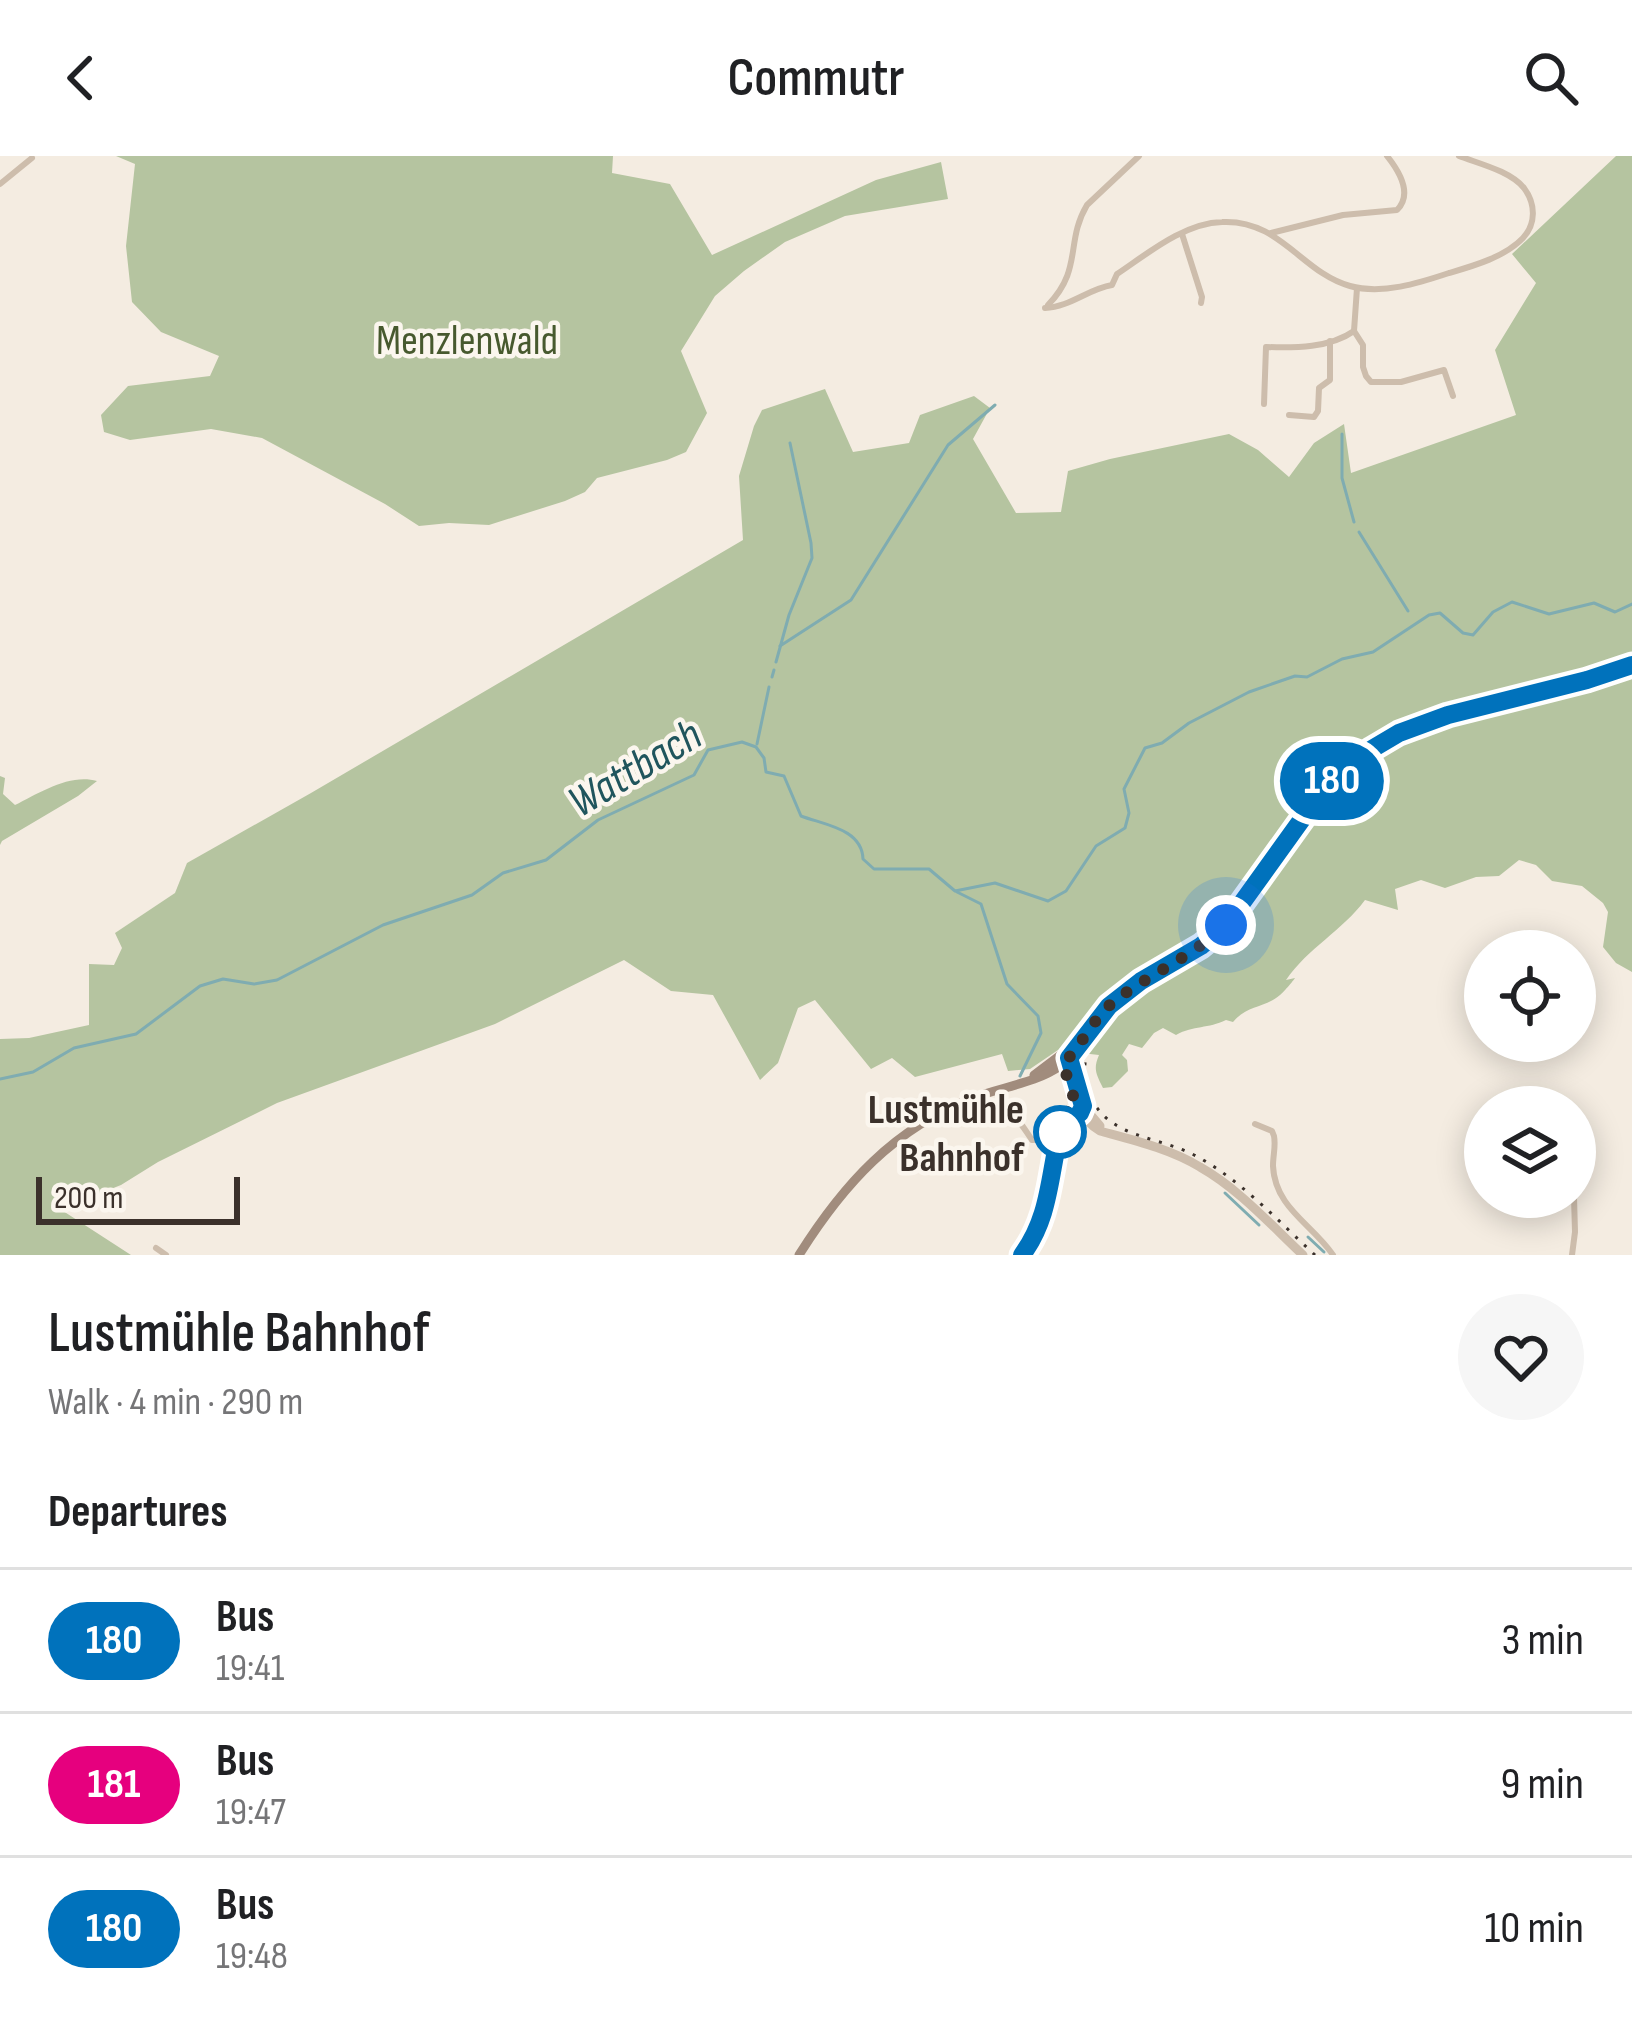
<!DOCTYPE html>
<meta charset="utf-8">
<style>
:root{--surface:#fff;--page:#f6f6f6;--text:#202124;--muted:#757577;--line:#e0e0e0}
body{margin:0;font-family:"Sofia Sans Condensed",sans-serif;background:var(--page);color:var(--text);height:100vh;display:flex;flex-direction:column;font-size:45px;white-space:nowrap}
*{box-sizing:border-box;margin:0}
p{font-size:39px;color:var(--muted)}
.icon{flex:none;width:66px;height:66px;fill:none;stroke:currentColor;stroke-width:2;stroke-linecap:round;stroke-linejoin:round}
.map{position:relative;height:1099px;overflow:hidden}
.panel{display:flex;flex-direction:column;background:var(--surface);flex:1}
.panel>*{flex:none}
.badge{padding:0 24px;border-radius:39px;font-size:42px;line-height:78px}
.buttons{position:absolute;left:1464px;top:774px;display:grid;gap:24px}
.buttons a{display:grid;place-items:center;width:132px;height:132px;border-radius:50%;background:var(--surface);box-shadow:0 6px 30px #0003;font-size:60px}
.scale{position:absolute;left:36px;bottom:30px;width:204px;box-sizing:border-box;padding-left:12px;border:6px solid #3b312b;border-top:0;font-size:33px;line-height:42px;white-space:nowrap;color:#3b312b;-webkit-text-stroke:9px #fbf6ee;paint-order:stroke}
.you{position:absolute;width:60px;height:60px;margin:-30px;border:9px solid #fff;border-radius:50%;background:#1a73e8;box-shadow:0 0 0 18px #1a73e833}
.map>.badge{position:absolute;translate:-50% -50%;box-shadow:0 0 0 6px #fff}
h2{padding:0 48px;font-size:45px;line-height:108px}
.round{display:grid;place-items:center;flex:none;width:126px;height:126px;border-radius:63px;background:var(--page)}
.summary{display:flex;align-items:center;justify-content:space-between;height:204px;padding:0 48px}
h1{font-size:57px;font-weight:600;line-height:90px}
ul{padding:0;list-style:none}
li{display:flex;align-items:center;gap:36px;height:144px;padding:0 48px;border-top:3px solid var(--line)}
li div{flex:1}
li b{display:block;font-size:45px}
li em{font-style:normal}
li .badge{min-width:132px;font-weight:700;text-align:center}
header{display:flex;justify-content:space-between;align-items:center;height:156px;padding:0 48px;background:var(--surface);font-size:54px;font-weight:600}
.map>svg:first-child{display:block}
</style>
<header><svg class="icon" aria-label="back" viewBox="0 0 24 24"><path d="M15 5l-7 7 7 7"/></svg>Commutr<svg class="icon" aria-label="search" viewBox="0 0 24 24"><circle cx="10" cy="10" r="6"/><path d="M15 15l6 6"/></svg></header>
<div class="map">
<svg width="1632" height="1099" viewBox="0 0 1632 1099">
<rect width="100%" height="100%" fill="#f4ece1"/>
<g fill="#b5c4a0">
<polygon points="116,0 613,0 612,17 670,28 712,99 876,24 941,6 948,43 845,60 785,86 744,115 715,140 681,195 707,257 686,296 667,304 597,322 585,336 565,345 489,369 449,367 419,370 385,348 262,282 211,273 130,284 104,276 101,259 128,230 210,220 219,200 161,176 132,146 126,90 135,8"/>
<path d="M1616 0H1632V816L1616 807 1603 791 1608 756 1603 747 1582 730 1552 725 1536 709 1519 704 1499 720 1476 721 1445 732 1421 724 1395 733 1398 754 1365 744C1342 775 1308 792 1286 824L1295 822C1294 824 1282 838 1280 839 1263 853 1248 848 1233 866L1226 864C1208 873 1194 869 1176 879L1163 872 1154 877 1142 892 1129 888 1122 899 1127 904 1128 915 1112 931 1103 932C1096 918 1093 913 1099 899L1081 897 1077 903 1078 923 1075 907 1077 897 1058 894 1030 913 1008 915 1002 898 915 921 892 902 871 913 815 844 798 852 778 907 760 924 713 839 671 835 624 804 495 868 277 947 158 1006 121 1029 60 1053 131 1099H0V883L29 882 89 869V808L114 809 122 792 115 777 175 737 187 707 311 637 743 384 739 320 754 270 762 254 825 233 853 296 909 287 920 259 974 240 990 252 973 283 1016 357 1061 356 1068 315 1110 303 1229 278 1258 294 1289 321 1314 287 1344 268 1351 317 1516 259 1495 194 1536 127 1512 98Z"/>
<path d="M0 620 5 622 3 638 15 649C39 637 70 617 97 625L78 640 2 685 0 689Z"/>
</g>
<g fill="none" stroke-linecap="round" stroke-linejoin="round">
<g stroke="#7facb1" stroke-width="3">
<polyline points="1342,278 1342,322 1354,366"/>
<polyline points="1359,376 1408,455"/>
<polyline points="780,490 851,444 948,289 995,249"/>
<polyline points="776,506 789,459 812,402 811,387 790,287"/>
<polyline points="772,521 774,514"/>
<polyline points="757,588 769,531"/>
<polyline points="957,736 981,748 1007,828 1038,860 1041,877 1020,920"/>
<path d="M0 923 33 916 74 892 136 878 200 830 223 823 254 828 277 824 383 769 472 739 503 717 546 704 598 664 694 619 708 594 742 586 756 591 764 602 766 616 784 620 801 660C825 669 862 673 863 703L874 713H929L955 735 995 727 1048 745 1066 735 1096 690 1125 672 1129 657 1124 633 1145 592 1162 587 1189 567 1249 536 1295 520 1307 521 1342 503 1373 496 1429 459 1440 457 1463 477 1473 479 1493 456 1512 446 1549 458 1594 447 1615 456 1632 448"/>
<polyline points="1225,1037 1259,1069"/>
<polyline points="1308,1081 1324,1096"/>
</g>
<g stroke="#cdbdac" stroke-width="6">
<polyline points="0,28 32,2"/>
<path d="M1271 77 1343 59 1397 54C1413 38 1399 15 1387 0"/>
<polyline points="1182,78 1202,141 1201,147"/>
<polyline points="1357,132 1354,175 1363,189 1363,211 1366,220 1371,226 1401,226 1444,214 1453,240"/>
<path d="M1048 149C1083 113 1065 86 1087 49L1139 0"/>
<path d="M1045 152C1070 151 1088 133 1112 129L1117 118C1147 98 1184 67 1222 66 1280 63 1302 117 1350 130 1382 139 1419 127 1449 117 1473 110 1505 101 1523 82 1536 68 1536 48 1524 32 1510 15 1480 8 1459 0"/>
<path d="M1264 248 1266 191C1295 192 1330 192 1354 175"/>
<polyline points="1289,259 1314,261 1318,255 1319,232 1330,224 1330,185"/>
<path d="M982 948C1013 954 1015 958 1032 984L1058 983"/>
<path d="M1255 968 1272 975 1274 980C1276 990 1273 999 1273 1010 1275 1052 1312 1068 1333 1099"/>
<polyline points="1575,1030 1575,1029"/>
<polyline points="156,1092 166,1099"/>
<polyline points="1572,1099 1575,1076 1574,1041"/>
</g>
<g stroke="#cdbdac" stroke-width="9">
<polyline points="1069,902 1083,950 1100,970"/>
<path d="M1063 908C1071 934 1075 960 1100 975 1133 984 1171 993 1200 1011 1239 1033 1271 1069 1303 1099"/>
<path d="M1022 1099C1051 1062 1056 1006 1064 960L1076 949"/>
</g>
<g stroke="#a18c7d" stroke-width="9">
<polyline points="1034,919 1063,897 1104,844 1129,830"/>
<path d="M799 1099C843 1029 894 972 973 942 1001 931 1036 927 1060 910 1082 894 1091 865 1113 847 1146 819 1188 804 1219 775 1235 760 1246 741 1259 724 1278 696 1297 668 1318 641 1409 540 1517 555 1632 509"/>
</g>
<path stroke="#3b312b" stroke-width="3" stroke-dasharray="3 9" stroke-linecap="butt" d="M1315 1099C1278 1065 1241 1024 1196 1000 1160 980 1108 983 1090 939 1080 915 1085 891 1099 870 1127 830 1181 818 1216 786 1234 770 1247 748 1261 729 1297 676 1333 622 1389 589 1463 546 1554 547 1632 514"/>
</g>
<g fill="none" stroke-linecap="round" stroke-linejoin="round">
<g stroke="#fff" stroke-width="27">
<path id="line" d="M1022 1099C1051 1060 1049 1017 1061 972L1080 957 1083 950 1069 902 1109 850 1141 825 1201 790 1226 769 1318 641 1350 609 1372 593 1399 577 1448 559 1587 524 1632 509"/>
</g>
<use href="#line" stroke="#0072bc" stroke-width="18"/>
<path stroke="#3b312b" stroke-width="12" stroke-dasharray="0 21.6" d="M1060 976 1065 957 1076 949 1063 908C1083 888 1094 860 1117 843 1152 817 1194 799 1226 769"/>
</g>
<circle fill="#fff" stroke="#0072bc" stroke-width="6" cx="1060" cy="976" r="24"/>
<g text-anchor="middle" stroke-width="9" stroke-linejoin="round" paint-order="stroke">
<g font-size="42" fill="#47592e" stroke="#fbf6ee">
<text x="467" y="198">Menzlenwald</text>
</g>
<g font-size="42" font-weight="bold" fill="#3b312b" stroke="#fbf6ee" text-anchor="end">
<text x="1024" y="967">Lustmühle<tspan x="1024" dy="48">Bahnhof</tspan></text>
</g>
<g font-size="45" font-style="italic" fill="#20555d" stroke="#fbf6ee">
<text transform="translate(634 611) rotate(-31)" y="16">Wattbach</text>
</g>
</g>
</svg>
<div class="buttons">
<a><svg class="icon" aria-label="locate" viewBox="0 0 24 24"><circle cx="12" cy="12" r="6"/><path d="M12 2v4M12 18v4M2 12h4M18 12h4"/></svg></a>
<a><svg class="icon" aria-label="layers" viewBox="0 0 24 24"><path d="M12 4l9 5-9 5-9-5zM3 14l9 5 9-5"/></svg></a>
</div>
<div class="scale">200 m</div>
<div class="you" style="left:1226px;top:769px"></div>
<b class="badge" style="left:1332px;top:625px;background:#0072bc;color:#fff">180</b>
</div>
<section class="panel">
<div class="summary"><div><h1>Lustmühle Bahnhof</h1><p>Walk · 4 min · 290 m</p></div><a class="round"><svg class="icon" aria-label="heart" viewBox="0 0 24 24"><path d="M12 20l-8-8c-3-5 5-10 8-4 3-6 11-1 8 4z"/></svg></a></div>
<h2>Departures</h2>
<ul>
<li><span class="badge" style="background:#0072bc;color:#fff">180</span><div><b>Bus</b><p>19:41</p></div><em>3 min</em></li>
<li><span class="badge" style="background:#e6007e;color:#fff">181</span><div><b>Bus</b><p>19:47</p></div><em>9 min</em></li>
<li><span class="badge" style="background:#0072bc;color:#fff">180</span><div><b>Bus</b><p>19:48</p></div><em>10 min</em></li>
</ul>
</section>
